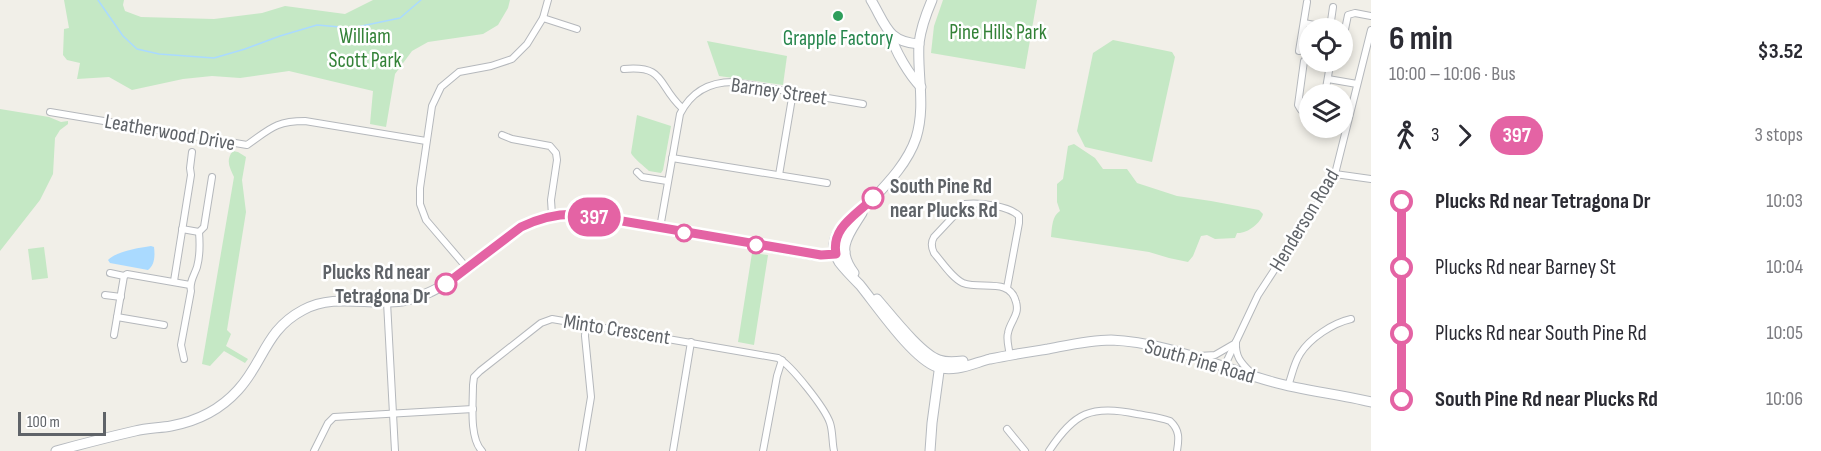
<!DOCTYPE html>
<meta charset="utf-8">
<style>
:root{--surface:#fff;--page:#f7f7f7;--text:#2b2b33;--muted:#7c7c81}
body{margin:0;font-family:"Sofia Sans Condensed",sans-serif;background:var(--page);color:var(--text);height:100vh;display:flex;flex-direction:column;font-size:22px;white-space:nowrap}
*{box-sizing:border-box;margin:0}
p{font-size:20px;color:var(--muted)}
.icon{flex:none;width:33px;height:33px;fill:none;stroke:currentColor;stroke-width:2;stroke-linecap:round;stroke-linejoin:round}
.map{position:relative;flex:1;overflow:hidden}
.drawer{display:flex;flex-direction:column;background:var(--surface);width:450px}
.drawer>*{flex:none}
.badge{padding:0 12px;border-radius:20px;font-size:21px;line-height:39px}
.fabs{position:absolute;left:1299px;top:18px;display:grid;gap:12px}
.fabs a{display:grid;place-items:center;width:54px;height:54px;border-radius:50%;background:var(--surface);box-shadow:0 3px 9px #0003;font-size:30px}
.scale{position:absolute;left:18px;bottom:15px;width:88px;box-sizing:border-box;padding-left:6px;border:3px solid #5f6368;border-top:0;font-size:16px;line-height:21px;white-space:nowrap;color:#5f6368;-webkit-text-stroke:4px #fff;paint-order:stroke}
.map>.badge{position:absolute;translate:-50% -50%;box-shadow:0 0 0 3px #fff}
.legs{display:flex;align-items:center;gap:9px;height:66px;padding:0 18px;font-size:20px}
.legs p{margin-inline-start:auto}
.head{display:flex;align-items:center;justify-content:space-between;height:102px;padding:0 18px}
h1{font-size:33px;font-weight:700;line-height:45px}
ul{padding:0 18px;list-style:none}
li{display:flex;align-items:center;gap:21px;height:66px;font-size:22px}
li i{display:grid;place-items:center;width:9px;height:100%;margin:0 8px;background:currentColor}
li i::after{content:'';width:15px;height:15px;margin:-8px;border:4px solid;border-radius:50%;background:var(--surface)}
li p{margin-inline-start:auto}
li:first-child i{background:linear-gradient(#0000 50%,currentColor 0)}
li:last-child i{background:linear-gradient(currentColor 50%,#0000 0)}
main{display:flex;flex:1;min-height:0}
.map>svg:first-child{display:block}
</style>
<main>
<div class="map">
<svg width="1371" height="451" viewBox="0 0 1371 451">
<rect width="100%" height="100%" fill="#f1efe8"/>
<g fill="#c5e8c5">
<polygon points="64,0 124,0 123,5 125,11 141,17 214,19 262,13 285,6 345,14 373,0 510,0 508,8 498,25 483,34 428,42 412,51 395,74 386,127 370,124 373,91 289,71 240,78 212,76 183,79 132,90 109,77 77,79 80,63 67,60 63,55 64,29 69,28"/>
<polygon points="943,0 1037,0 1025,69 931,53 934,26"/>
<polygon points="1113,40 1172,52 1175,57 1152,162 1085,147 1077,131 1093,53"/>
<polygon points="707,41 787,56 783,85 719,76"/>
<polygon points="0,109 49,117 61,122 68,121 68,124 60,130 55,138 53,174 40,200 0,251"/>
<path d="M637 115 671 126 663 170 661 173 649 171C645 167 633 158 631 153Z"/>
<path d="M1074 144 1095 158 1103 169H1127L1137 183 1177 196 1211 201 1259 210 1263 214C1261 223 1247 234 1237 233L1235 238 1215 239 1207 235 1201 236 1193 256 1188 262 1169 258 1149 252 1051 237C1052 227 1052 216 1060 211L1057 202V184L1063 179 1068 146Z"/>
<path d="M233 151 238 152 246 157 242 180 246 212 227 330 231 334 226 346 248 359 245 363 224 351 210 366 202 364 234 177C230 168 225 160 233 151Z"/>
<polygon points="44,247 48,278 32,280 28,249"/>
<polygon points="752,253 768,255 754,345 738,342"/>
</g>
<path fill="#aadaff" d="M151 246 154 247C155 255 155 265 148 270L110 263 108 260C117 251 138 248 151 246Z"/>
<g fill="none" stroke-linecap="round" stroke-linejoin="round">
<polyline stroke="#aadaff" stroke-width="1.5" points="98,0 123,36 137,49 159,54 214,58 245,49 280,36 317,25 352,28 400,18 421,0"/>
<g stroke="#b5b8bc" stroke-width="8">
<g id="street">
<polyline points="543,18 577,29"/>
<polyline points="1304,23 1330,28"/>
<polyline points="1330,28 1333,7"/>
<polyline points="1342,44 1348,15 1355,13 1371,16"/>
<polyline points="1299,51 1307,2"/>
<polyline points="1304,61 1298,105 1301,110 1310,111"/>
<path d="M624 69C666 65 657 85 682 108"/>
<polyline points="1328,79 1357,84"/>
<polyline points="1325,94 1330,65"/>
<path d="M50 112 247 145C270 129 275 121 305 121L426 141"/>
<polyline points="502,135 512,139 550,146 556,153 557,160 551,200 552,215"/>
<polyline points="672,158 827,183"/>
<polyline points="637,172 642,177 667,181"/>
<polyline points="1335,174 1371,179"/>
<polyline points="779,175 793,92"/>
<path d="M660 228 680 114C691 92 709 82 733 82L863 104"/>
<polyline points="182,229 199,232"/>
<polyline points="467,268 426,220 420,204 420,188 432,106 441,87 459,72 491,66 512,59 527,44 543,18 548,0"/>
<polyline points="110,273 124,276"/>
<polyline points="174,281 191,175 190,168 192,152"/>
<path d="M1007 288 1019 223V216C1010 206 978 202 965 204L934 237C931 242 931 247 934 253 942 262 952 278 963 283 981 290 1010 277 1016 302 1020 315 1010 321 1008 333 1006 340 1009 348 1010 356"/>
<polyline points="105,295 121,297"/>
<polyline points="387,302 395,451"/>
<polyline points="117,317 164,325"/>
<polyline points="114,335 124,276 127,274 190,285"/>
<path d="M1236 342C1235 359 1243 364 1254 376"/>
<polyline points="1199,356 1215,355 1234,344"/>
<path d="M184 359 181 345 191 291C189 282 194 276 197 267 200 256 200 244 199 232L204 227 212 177"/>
<polyline points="1224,367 1258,295 1314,209 1335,174 1371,30"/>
<path d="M1288 386C1292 375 1294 363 1300 354 1310 338 1333 323 1351 319"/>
<polyline points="1007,429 1025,451"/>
<polyline points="314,451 328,423 334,417 473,409"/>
<path d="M482 451C469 438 473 403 473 385L474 377 480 371 541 323 552 319 778 358C791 365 825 408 830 423 833 432 832 442 834 451"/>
<polyline points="582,451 591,397 585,336 586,324"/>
<polyline points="673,451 691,342"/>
<polyline points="763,451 777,376 782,360"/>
<path d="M1049 451C1074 413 1091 404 1137 414 1148 416 1159 417 1170 421 1180 430 1179 439 1177 451"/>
</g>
</g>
<g stroke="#b6babf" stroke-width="11">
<g id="secondary">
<path d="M871 0C886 25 887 42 919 44"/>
<path d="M932 0C926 14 921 28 919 43 917 75 926 106 916 138 908 162 889 182 872 200 859 214 836 224 834 244 834 250 836 257 839 262 845 270 853 278 860 285 877 306 913 359 937 367 954 373 974 363 990 359 1009 355 1029 352 1048 349 1069 345 1090 340 1111 340 1167 342 1220 368 1273 382 1305 391 1339 394 1371 402"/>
<path d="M891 35C894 50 910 76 921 87"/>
<path d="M854 273C835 248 849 234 862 213"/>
<path d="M877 299C891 315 920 353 939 360 947 363 955 362 963 361"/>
<path d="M56 451C82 444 109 437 135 431 147 428 160 428 171 426 198 421 220 410 238 390 264 362 265 330 303 310 334 293 369 306 402 301 445 294 487 253 521 227 543 216 563 212 587 215L814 255 845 252"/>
<polyline points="930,451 932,423 940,364"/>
</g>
</g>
<use href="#street" stroke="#fff" stroke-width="6"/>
<use href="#secondary" stroke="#fff" stroke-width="9"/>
</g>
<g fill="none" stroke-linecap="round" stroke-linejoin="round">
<g stroke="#fff" stroke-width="14">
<path id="line-1" d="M446 284 521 227C543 216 563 212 587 215L821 255 836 254C831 227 857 215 873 198"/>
</g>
<use href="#line-1" stroke="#e463a4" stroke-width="9"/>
</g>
<circle fill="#2e9e5b" stroke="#fff" stroke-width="2" cx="838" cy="16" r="6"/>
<g fill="#fff" stroke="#e463a4" stroke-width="3">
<circle cx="873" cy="198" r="10"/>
<circle cx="684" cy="233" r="8"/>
<circle cx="756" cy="245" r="8"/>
<circle cx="446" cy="284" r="10"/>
</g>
<g text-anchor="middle" stroke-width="5" stroke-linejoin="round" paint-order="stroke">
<g font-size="21" fill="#348238" stroke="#fff">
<text x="998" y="39">Pine Hills Park</text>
<text x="365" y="43">William<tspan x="365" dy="24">Scott Park</tspan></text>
</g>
<g font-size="21" fill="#27864d" stroke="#fff">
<text x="838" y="45">Grapple Factory</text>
</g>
<g font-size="21" fill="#5f6368" stroke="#fff">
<text transform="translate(779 91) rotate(8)" y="7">Barney Street</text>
<text transform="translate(170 132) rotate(10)" y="7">Leatherwood Drive</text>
<text transform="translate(1304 220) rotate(-59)" y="7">Henderson Road</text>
<text transform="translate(617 329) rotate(9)" y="7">Minto Crescent</text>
<text transform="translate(1200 361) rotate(16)" y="7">South Pine Road</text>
</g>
<g font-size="21" font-weight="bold" fill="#5f6368" stroke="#fff" text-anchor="start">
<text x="890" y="193">South Pine Rd<tspan x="890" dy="24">near Plucks Rd</tspan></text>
<text x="430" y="279" text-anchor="end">Plucks Rd near<tspan x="430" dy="24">Tetragona Dr</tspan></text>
</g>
</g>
</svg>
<div class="fabs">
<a><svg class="icon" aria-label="locate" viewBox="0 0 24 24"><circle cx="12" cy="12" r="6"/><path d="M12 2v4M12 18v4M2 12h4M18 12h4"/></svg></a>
<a><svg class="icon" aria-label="layers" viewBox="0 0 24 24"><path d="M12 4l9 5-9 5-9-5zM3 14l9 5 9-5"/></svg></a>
</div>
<div class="scale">100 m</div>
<b class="badge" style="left:594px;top:217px;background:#e463a4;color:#fff">397</b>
</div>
<section class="drawer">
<div class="head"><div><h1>6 min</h1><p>10:00 – 10:06 · Bus</p></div><b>$3.52</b></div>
<div class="legs"><svg class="icon" aria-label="walk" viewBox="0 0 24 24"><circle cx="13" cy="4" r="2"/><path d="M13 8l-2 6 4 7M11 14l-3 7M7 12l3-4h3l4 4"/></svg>3<svg class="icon" aria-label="forward" viewBox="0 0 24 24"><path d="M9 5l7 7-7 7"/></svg><b class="badge" style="background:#e463a4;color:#fff">397</b><p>3 stops</p></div>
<ul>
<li><i style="color:#e463a4"></i><b>Plucks Rd near Tetragona Dr</b><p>10:03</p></li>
<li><i style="color:#e463a4"></i><span>Plucks Rd near Barney St</span><p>10:04</p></li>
<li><i style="color:#e463a4"></i><span>Plucks Rd near South Pine Rd</span><p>10:05</p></li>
<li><i style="color:#e463a4"></i><b>South Pine Rd near Plucks Rd</b><p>10:06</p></li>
</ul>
</section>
</main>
